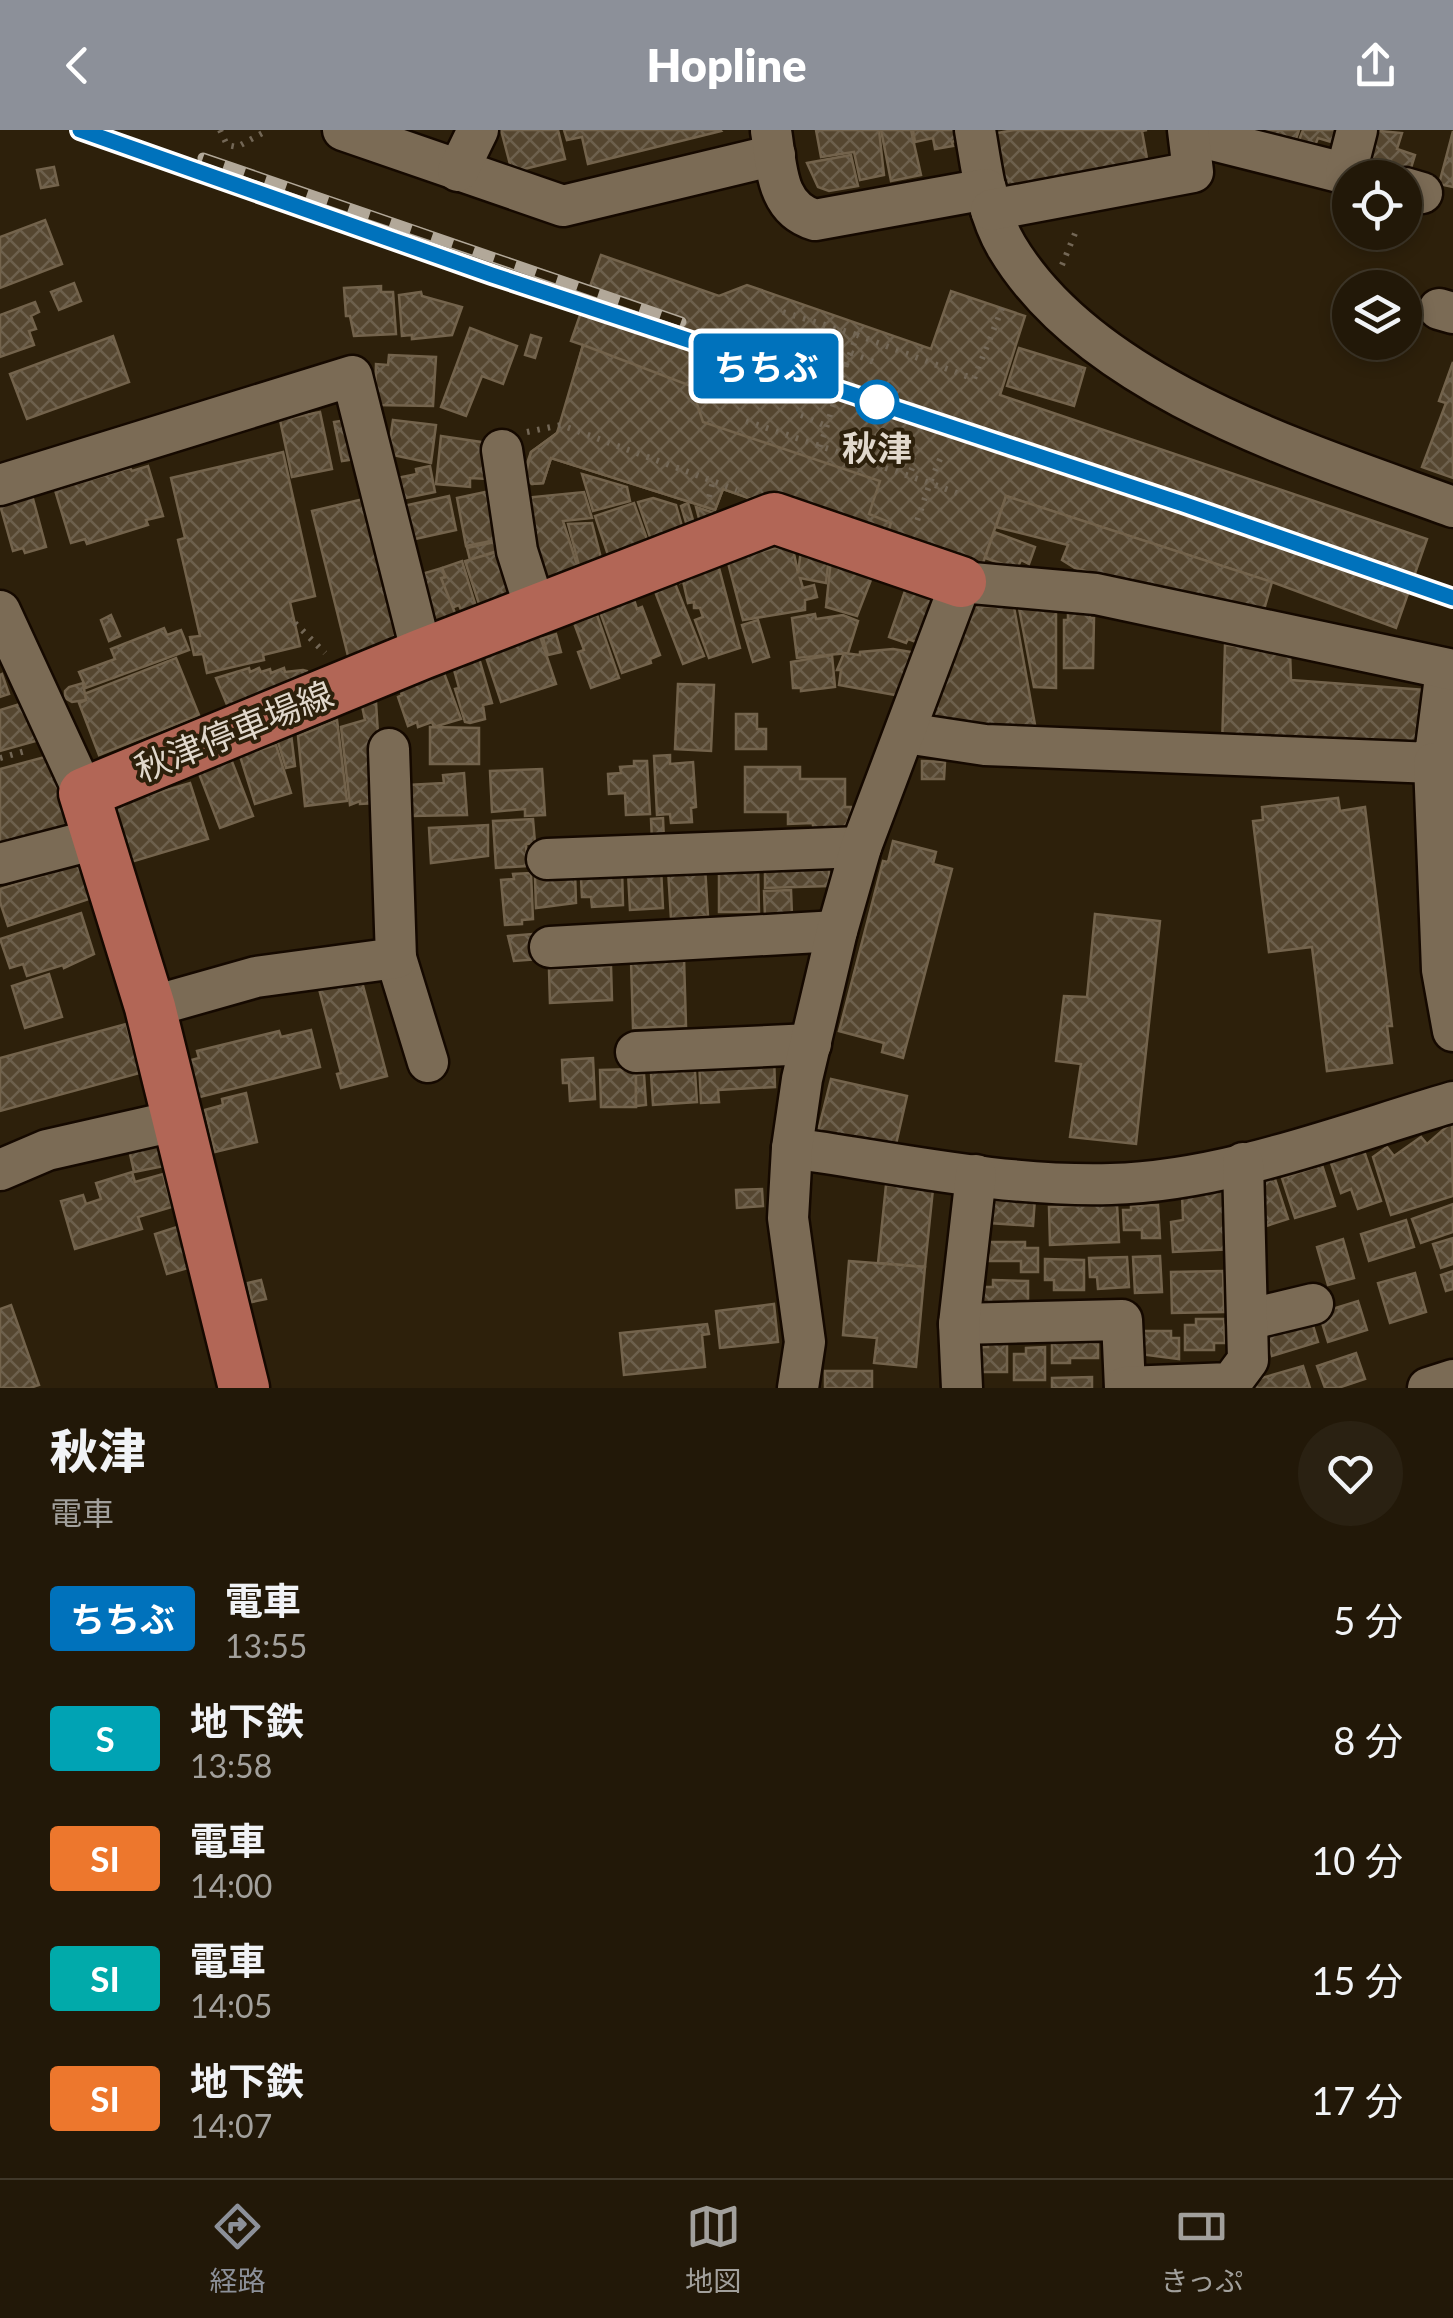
<!DOCTYPE html>
<html lang="ja">
<meta charset="utf-8">
<style>
:root{--surface:#221808;--page:#2a2112;--text:#f1f3f6;--muted:#a2a09c;--line:#3f3729;--accent:#8c9099}
body{margin:0;font-family:Lato,"Noto Sans JP",sans-serif;background:var(--page);color:var(--text);height:100vh;display:flex;flex-direction:column;font-size:38px;white-space:nowrap}
*{box-sizing:border-box;margin:0}
p{font-size:32px;color:var(--muted)}
.icon{flex:none;width:55px;height:55px;fill:none;stroke:currentColor;stroke-width:2;stroke-linecap:round;stroke-linejoin:round}
.map{position:relative;height:1258px;overflow:hidden}
.side{display:flex;flex-direction:column;background:var(--surface);flex:1}
.side>*{flex:none}
.badge{padding:0 20px;border-radius:8px;font-size:35px;line-height:65px}
.fabs{position:absolute;left:1332px;top:30px;display:grid;gap:20px}
.fabs a{display:grid;place-items:center;width:90px;height:90px;border-radius:50%;background:var(--surface);box-shadow:0 5px 15px #0003,0 0 0 2px var(--line);font-size:50px}
.map>.badge{position:absolute;translate:-50% -50%;box-shadow:0 0 0 5px #fff}
.round{display:grid;place-items:center;flex:none;width:105px;height:105px;border-radius:52px;background:var(--page)}
.overview{display:flex;align-items:center;justify-content:space-between;height:170px;padding:0 50px}
h1{font-size:48px;font-weight:800;line-height:75px}
ul{padding:0;list-style:none}
li{display:flex;align-items:center;gap:30px;height:120px;padding:0 50px}
li div{flex:1}
li b{display:block;font-size:38px}
li em{font-style:normal}
li .badge{min-width:110px;font-weight:700;text-align:center}
header{display:flex;justify-content:space-between;align-items:center;height:130px;padding:0 50px;background:var(--accent);color:#fff;font-size:45px;font-weight:800}
.menu{display:flex;justify-content:space-around;align-items:center;height:140px;border-top:2px solid var(--line);background:var(--surface);font-size:28px;color:var(--muted)}
.menu a{display:grid;justify-items:center;gap:5px}
.menu .on{color:var(--accent)}
.map>svg:first-child{display:block}
</style>
<header><svg class="icon" aria-label="back" viewBox="0 0 24 24"><path d="M15 5l-7 7 7 7"/></svg>Hopline<svg class="icon" aria-label="share" viewBox="0 0 24 24"><path d="M12 15V3M7 8l5-5 5 5M5 13v7h14v-7"/></svg></header>
<div class="map">
<svg width="1453" height="1258" viewBox="0 0 1453 1258">
<defs>
<pattern id="building-cross-hatch" width="8" height="8" patternUnits="userSpaceOnUse" patternTransform="scale(2.5)"><rect width="8" height="8" fill="#554630"/><path d="M0 0l8 8M0 8l8-8" fill="none" stroke="#6d604d"/></pattern>
</defs>
<rect width="100%" height="100%" fill="#2d200b"/>
<g fill="url(#building-cross-hatch)" stroke="#73634c" stroke-width="2.5">
<polygon points="501,0 558,0 565,29 512,42"/>
<polygon points="564,0 720,0 721,1 588,34 582,7 567,10"/>
<polygon points="816,0 879,0 884,45 860,50 854,22 821,27"/>
<polygon points="881,0 911,0 921,45 891,51"/>
<polygon points="913,0 960,0 961,9 952,12 953,16 935,19 933,8 915,12"/>
<polygon points="1014,0 1147,0 1142,1 1148,34 998,62 986,5"/>
<polygon points="1259,0 1299,0 1294,15 1258,5"/>
<polygon points="1303,0 1346,0 1341,15 1318,8 1314,18 1298,13"/>
<polygon points="1368,0 1402,3 1397,19 1415,25 1407,51 1362,36"/>
<polygon points="1453,1 1453,57 1439,54"/>
<polygon points="851,25 858,56 829,61 818,57 807,33"/>
<polygon points="54,37 58,55 41,58 37,40"/>
<polygon points="45,90 62,134 0,158 0,107"/>
<polygon points="601,125 719,166 747,155 931,219 951,161 1025,186 1000,265 1427,409 1396,498 1272,452 1006,366 981,439 894,419 723,359 715,380 551,328 543,353 532,354 525,348 525,339 531,322 557,303 561,295 583,215 571,211"/>
<polygon points="74,153 81,171 59,180 51,162"/>
<polygon points="381,156 381,162 393,162 396,204 354,206 350,186 346,186 344,158"/>
<polygon points="421,162 422,166 462,177 452,205 412,209 412,205 402,206 399,165"/>
<polygon points="35,172 39,182 31,186 36,199 29,201 34,215 0,227 0,185"/>
<polygon points="470,198 517,216 503,254 482,246 466,286 441,277"/>
<polygon points="531,205 541,208 535,228 525,225"/>
<polygon points="113,206 129,252 27,289 10,244"/>
<polygon points="583,215 691,256 703,292 880,351 869,384 891,393 884,415 723,359 715,380 551,328 543,353 532,354 525,348 531,322 557,303"/>
<polygon points="1019,218 1085,238 1074,276 1007,256"/>
<polygon points="389,225 436,227 433,276 375,275 376,234 388,235"/>
<polygon points="1453,232 1453,348 1422,337 1446,273 1439,271"/>
<polygon points="320,282 332,339 292,347 280,290"/>
<polygon points="346,290 368,327 342,331 334,292"/>
<polygon points="393,290 436,295 431,333 388,324"/>
<polygon points="441,306 481,312 486,320 487,349 470,348 470,357 436,354"/>
<polygon points="283,322 315,466 290,472 300,516 263,525 264,530 207,543 203,524 194,525 190,507 200,506 178,410 185,408 171,348"/>
<polygon points="148,336 163,386 146,390 148,395 87,414 85,409 71,413 55,360 130,338 132,341"/>
<polygon points="430,336 435,362 396,370 392,349 417,344 416,339"/>
<polygon points="582,344 627,357 630,371 593,381"/>
<polygon points="499,359 501,409 466,416 457,368"/>
<polygon points="584,362 592,388 563,391 581,447 538,461 523,368"/>
<polygon points="32,365 46,417 25,423 23,418 13,421 0,375"/>
<polygon points="449,366 456,400 406,411 399,377"/>
<polygon points="1006,366 1272,452 1263,483 1134,455 1075,438 1062,430 1068,415 996,397"/>
<polygon points="368,368 403,511 348,526 312,381"/>
<polygon points="653,368 676,375 683,400 651,410 638,372"/>
<polygon points="634,373 648,412 608,425 595,386"/>
<polygon points="688,373 695,397 688,399 681,376"/>
<polygon points="696,377 727,387 701,396"/>
<polygon points="592,393 603,436 581,443 568,394"/>
<polygon points="994,402 1035,417 1029,434 1021,430 1017,439 985,428"/>
<polygon points="495,412 497,421 470,430 467,418"/>
<polygon points="792,414 798,443 801,420 829,427 826,453 800,448 803,458 814,455 817,467 805,470 805,480 743,490 727,429 754,417 755,423"/>
<polygon points="507,419 525,468 482,483 465,431"/>
<polygon points="831,429 874,442 857,486 826,477"/>
<polygon points="462,431 477,480 463,485 459,475 451,478 441,448 446,447 442,438"/>
<polygon points="718,434 740,518 709,528 695,490 703,487 700,478 694,478 694,472 688,473 683,451 680,453 677,446"/>
<polygon points="442,438 445,447 441,448 459,493 435,500 418,445"/>
<polygon points="674,451 704,526 683,534 654,459"/>
<polygon points="907,455 945,468 927,516 908,509 906,513 889,507"/>
<polygon points="633,467 637,479 642,477 660,525 650,529 651,533 622,543 599,479"/>
<polygon points="967,476 1014,477 1037,606 926,589"/>
<polygon points="1019,478 1056,478 1056,558 1034,557"/>
<polygon points="1068,478 1090,479 1090,488 1094,488 1093,538 1064,538 1064,490 1068,490"/>
<polygon points="815,484 816,489 843,485 858,491 848,523 797,528 792,488"/>
<polygon points="111,485 120,506 109,511 101,490"/>
<polygon points="597,485 619,548 591,558 578,522 584,520 574,493"/>
<polygon points="758,490 769,527 753,532 742,495"/>
<polygon points="164,498 167,505 181,500 189,520 86,558 79,542 115,529 111,519"/>
<polygon points="556,504 561,522 548,525 543,508"/>
<polygon points="540,506 556,554 501,572 485,524"/>
<polygon points="1225,515 1290,521 1291,550 1425,560 1421,624 1222,616"/>
<polygon points="893,519 917,523 901,566 839,555 841,540 837,540 844,523 860,525 860,522"/>
<polygon points="832,525 835,557 801,561 801,558 793,558 791,532"/>
<polygon points="176,528 199,585 99,625 79,573 86,570 84,564"/>
<polygon points="479,528 492,573 483,575 485,589 470,593 465,592 455,559 459,558 453,536"/>
<polygon points="249,538 250,542 259,538 261,542 270,539 271,543 284,538 285,542 303,540 307,541 311,550 230,582 216,548"/>
<polygon points="444,543 461,589 434,597 432,592 418,597 417,592 408,596 398,567 402,565 400,559"/>
<polygon points="2,544 9,564 0,567 0,545"/>
<polygon points="83,553 86,570 72,572 65,568 65,561 69,557"/>
<polygon points="678,554 714,555 711,621 675,619"/>
<polygon points="376,572 382,668 378,673 360,674 360,671 350,675 341,597 365,590 362,576"/>
<polygon points="23,573 36,611 0,621 0,580"/>
<polygon points="736,584 757,584 757,599 766,599 766,619 736,619"/>
<polygon points="337,590 347,671 305,676 298,606"/>
<polygon points="430,597 479,598 479,634 430,634"/>
<polygon points="291,604 295,636 286,638 277,609"/>
<polygon points="276,615 291,663 255,674 240,626"/>
<polygon points="670,625 670,634 693,632 696,677 691,678 692,692 671,693 670,684 657,685 654,626"/>
<polygon points="45,627 72,681 72,693 65,698 0,716 0,639"/>
<polygon points="231,629 253,686 220,698 198,641"/>
<polygon points="634,631 647,631 650,684 626,685 625,663 609,664 608,644 621,643 620,637 634,636"/>
<polygon points="922,631 945,632 944,649 922,649"/>
<polygon points="745,637 800,637 800,649 845,649 845,677 851,677 851,686 845,696 836,703 813,707 813,693 788,694 788,682 745,682"/>
<polygon points="542,639 545,685 525,686 525,679 492,682 490,641"/>
<polygon points="464,643 467,685 410,686 408,655 444,653 443,645"/>
<polygon points="190,653 208,709 121,735 108,677"/>
<polygon points="1338,668 1340,681 1365,677 1392,896 1387,896 1392,933 1327,941 1312,817 1269,822 1253,691 1263,690 1262,677"/>
<polygon points="663,688 664,711 652,711 651,689"/>
<polygon points="533,689 535,713 526,714 527,736 496,738 493,691"/>
<polygon points="488,695 488,726 431,733 429,698"/>
<polygon points="893,711 936,722 933,734 952,739 903,928 882,922 884,913 839,901 883,731 888,732"/>
<polygon points="85,732 95,767 8,796 0,772 0,759"/>
<polygon points="829,732 829,756 765,758 765,739"/>
<polygon points="719,735 758,735 759,782 719,782"/>
<polygon points="705,736 708,786 671,789 668,739"/>
<polygon points="661,738 663,778 630,780 628,742"/>
<polygon points="622,739 623,775 592,777 591,767 582,767 581,748 587,748 587,744"/>
<polygon points="575,742 576,773 536,778 535,747"/>
<polygon points="531,743 533,789 522,790 522,794 505,795 501,750 514,749 513,744"/>
<polygon points="791,760 792,786 765,787 764,761"/>
<polygon points="81,783 94,824 64,838 63,835 27,846 23,834 10,838 0,809"/>
<polygon points="1095,784 1160,791 1136,1014 1070,1007 1081,934 1056,931 1064,866 1087,867"/>
<polygon points="532,804 533,817 541,829 514,831 508,806"/>
<polygon points="684,828 686,896 633,898 631,830"/>
<polygon points="611,836 612,870 550,873 549,839"/>
<polygon points="49,844 62,887 25,898 12,856"/>
<polygon points="361,848 387,946 341,958 337,944 341,943 319,859"/>
<polygon points="126,894 140,943 0,981 0,928"/>
<polygon points="311,900 320,937 196,968 188,931 199,928 197,921 279,901 281,907"/>
<polygon points="774,925 775,957 718,960 719,972 701,973 699,929"/>
<polygon points="694,927 697,972 653,975 651,943 660,942 660,937"/>
<polygon points="593,928 595,969 570,971 569,953 563,953 562,930"/>
<polygon points="636,939 636,977 601,977 600,940"/>
<polygon points="644,944 646,975 636,976 636,945"/>
<polygon points="831,949 907,966 894,1023 817,1005"/>
<polygon points="246,963 257,1012 215,1022 205,980 223,975 222,969"/>
<polygon points="1452,992 1453,1066 1391,1085 1373,1027 1387,1017 1394,1026 1421,1007 1427,1014"/>
<polygon points="163,1008 169,1035 134,1042 128,1015"/>
<polygon points="1363,1018 1381,1071 1358,1079 1351,1059 1341,1063 1330,1030"/>
<polygon points="1322,1035 1335,1076 1295,1088 1282,1048"/>
<polygon points="132,1042 135,1052 163,1044 172,1077 138,1087 142,1099 75,1119 61,1071 83,1065 86,1074 101,1069 96,1053"/>
<polygon points="1274,1046 1288,1089 1263,1097 1257,1051"/>
<polygon points="886,1055 933,1059 925,1137 878,1133"/>
<polygon points="762,1059 763,1076 737,1078 736,1060"/>
<polygon points="1232,1060 1235,1119 1173,1122 1171,1092 1183,1090 1182,1063"/>
<polygon points="998,1065 1035,1068 1033,1096 989,1093 990,1068 997,1069"/>
<polygon points="1117,1074 1119,1112 1050,1115 1049,1077"/>
<polygon points="1453,1074 1453,1102 1421,1113 1412,1089"/>
<polygon points="1158,1075 1160,1108 1142,1108 1142,1100 1124,1100 1123,1080 1131,1080 1131,1076"/>
<polygon points="1406,1090 1414,1117 1369,1131 1361,1104"/>
<polygon points="183,1095 195,1136 167,1144 155,1104"/>
<polygon points="1453,1108 1453,1134 1441,1138 1433,1114"/>
<polygon points="1343,1109 1354,1148 1328,1155 1317,1117"/>
<polygon points="989,1112 1025,1112 1025,1118 1038,1118 1038,1142 1021,1142 1021,1131 989,1131 989,1125 979,1125 979,1117 989,1117"/>
<polygon points="1160,1126 1162,1162 1135,1163 1133,1127"/>
<polygon points="1127,1127 1129,1157 1098,1159 1097,1147 1090,1147 1089,1128"/>
<polygon points="1045,1129 1084,1130 1084,1160 1054,1160 1054,1150 1045,1150"/>
<polygon points="849,1131 925,1137 916,1237 874,1233 877,1208 843,1205"/>
<polygon points="1223,1141 1224,1182 1172,1183 1171,1142"/>
<polygon points="1453,1141 1453,1159 1446,1161 1441,1145"/>
<polygon points="1415,1143 1426,1182 1390,1193 1378,1153"/>
<polygon points="261,1150 266,1169 252,1172 248,1153"/>
<polygon points="993,1150 1028,1151 1028,1173 1009,1172 1009,1178 982,1178 982,1157 993,1157"/>
<polygon points="1358,1171 1367,1200 1328,1212 1319,1183"/>
<polygon points="774,1174 778,1212 720,1218 716,1181"/>
<polygon points="11,1175 39,1255 30,1258 0,1258 0,1179"/>
<polygon points="1196,1189 1224,1189 1225,1213 1214,1213 1214,1220 1185,1220 1185,1195 1196,1195"/>
<polygon points="1312,1192 1318,1212 1272,1226 1266,1207"/>
<polygon points="707,1194 709,1204 702,1205 705,1237 624,1245 620,1203"/>
<polygon points="1142,1201 1171,1201 1171,1208 1179,1208 1179,1229 1139,1224"/>
<polygon points="1061,1205 1090,1205 1090,1213 1098,1213 1098,1228 1070,1228 1070,1233 1052,1233 1052,1212 1061,1212"/>
<polygon points="988,1209 1007,1209 1007,1242 976,1242 976,1217 988,1217"/>
<polygon points="1045,1217 1045,1250 1014,1250 1014,1224 1026,1224 1026,1218"/>
<polygon points="1356,1223 1365,1249 1338,1258 1325,1258 1317,1236"/>
<polygon points="1303,1236 1310,1258 1253,1258 1251,1251"/>
<rect x="825" y="1241" width="47" height="17"/>
<polygon points="1092,1247 1092,1258 1052,1258 1052,1248"/>
</g>
<g fill="none" stroke-linecap="round" stroke-linejoin="round">
<g stroke="#150900" stroke-width="45">
<g id="minor">
<polyline points="343,0 563,76 775,25"/>
<path d="M975 0C982 40 986 82 1007 117 1091 258 1306 323 1453 377"/>
<path d="M771 1C777 36 775 78 815 90L986 59"/>
<polyline points="1189,4 1363,48"/>
<polyline points="458,41 478,0"/>
<polyline points="1346,43 1357,0"/>
<polyline points="1405,58 1422,63"/>
<polyline points="991,80 1193,42 1188,0"/>
<polyline points="1439,179 1453,183"/>
<polyline points="502,320 517,421 536,481"/>
<polyline points="0,355 352,246 422,524"/>
<polyline points="0,481 84,663"/>
<polyline points="906,603 985,615 1434,633 1446,539"/>
<polyline points="1453,633 1434,633 1442,840 1453,901"/>
<polyline points="547,729 861,717"/>
<polyline points="0,734 100,708"/>
<polyline points="550,817 837,801"/>
<polyline points="396,828 428,932"/>
<polyline points="150,877 256,847 396,828 389,619"/>
<polyline points="636,922 811,914"/>
<path d="M792 1018C897 1033 1004 1057 1111 1054 1225 1051 1344 1004 1453 972"/>
<polyline points="0,1040 47,1020 179,990"/>
<polyline points="1247,1190 1313,1174"/>
<polyline points="959,1194 1122,1190 1125,1258"/>
<polyline points="1125,1257 1231,1253 1248,1230 1243,1033"/>
<polyline points="798,1258 805,1212 788,1088 792,1018 802,949 837,801 861,717 961,452 1096,464 1453,540"/>
<polyline points="962,1258 959,1194 976,1045"/>
<polyline points="1428,1258 1453,1250"/>
</g>
</g>
<g stroke="#150900" stroke-width="55">
<polyline id="major" points="244,1258 150,877 84,663 422,524 774,388 961,452"/>
</g>
<g stroke="#736756" stroke-width="6" stroke-dasharray="2.5 8" stroke-linecap="butt">
<polyline points="220,0 227,15 237,17 268,0"/>
<polyline points="1062,135 1076,101"/>
<polyline points="783,182 857,205"/>
<polyline points="851,223 874,232"/>
<polyline points="846,235 857,205 974,249 1005,171"/>
<polyline points="801,285 826,296"/>
<polyline points="746,291 930,353 915,397"/>
<polyline points="527,302 561,295 737,360"/>
<polyline points="853,309 915,331 909,346"/>
<polyline points="940,329 930,353 959,364"/>
<polyline points="709,367 713,351"/>
<polyline points="295,493 325,523"/>
<polyline points="0,628 29,620"/>
</g>
<use href="#minor" stroke="#7b6b55" stroke-width="40"/>
<use href="#major" stroke="#b26656" stroke-width="50"/>
<g stroke="#b2a899" stroke-width="11">
<g id="rail">
<polyline points="80,0 492,145 1183,373 1453,468"/>
<polyline points="203,28 681,192"/>
</g>
</g>
<use href="#rail" stroke="#2d200b" stroke-width="8" stroke-dasharray="22" stroke-linecap="butt"/>
<polyline stroke="#736756" stroke-width="6" stroke-dasharray="2.5 8" stroke-linecap="butt" points="820,317 846,235"/>
</g>
<g fill="none" stroke-linecap="round" stroke-linejoin="round">
<g stroke="#fff" stroke-width="22">
<polyline id="line" points="80,0 492,145 1183,374 1453,468"/>
</g>
<use href="#line" stroke="#0072bc" stroke-width="15"/>
</g>
<circle fill="#fff" stroke="#0072bc" stroke-width="5" cx="877" cy="272" r="20"/>
<g text-anchor="middle" stroke-width="8" stroke-linejoin="round" paint-order="stroke">
<g font-size="35" font-weight="bold" fill="#e1d8cc" stroke="#2d200b">
<text x="877" y="331">秋津</text>
</g>
<g font-size="35" fill="#e1d8cc" stroke="#2d200b">
<text transform="translate(234 602) rotate(-22)" y="12">秋津停車場線</text>
</g>
</g>
</svg>
<div class="fabs">
<a><svg class="icon" aria-label="locate" viewBox="0 0 24 24"><circle cx="12" cy="12" r="6"/><path d="M12 2v4M12 18v4M2 12h4M18 12h4"/></svg></a>
<a><svg class="icon" aria-label="layers" viewBox="0 0 24 24"><path d="M12 4l9 5-9 5-9-5zM3 14l9 5 9-5"/></svg></a>
</div>
<b class="badge" style="left:766px;top:236px;background:#0072bc;color:#fff">ちちぶ</b>
</div>
<section class="side">
<div class="overview"><div><h1>秋津</h1><p>電車</p></div><a class="round"><svg class="icon" aria-label="heart" viewBox="0 0 24 24"><path d="M12 20l-8-8c-3-5 5-10 8-4 3-6 11-1 8 4z"/></svg></a></div>
<ul>
<li><span class="badge" style="background:#0072bc;color:#fff">ちちぶ</span><div><b>電車</b><p>13:55</p></div><em>5 分</em></li>
<li><span class="badge" style="background:#00a3b4;color:#fff">S</span><div><b>地下鉄</b><p>13:58</p></div><em>8 分</em></li>
<li><span class="badge" style="background:#ed772d;color:#fff">SI</span><div><b>電車</b><p>14:00</p></div><em>10 分</em></li>
<li><span class="badge" style="background:#01aaaa;color:#fff">SI</span><div><b>電車</b><p>14:05</p></div><em>15 分</em></li>
<li><span class="badge" style="background:#ed772d;color:#fff">SI</span><div><b>地下鉄</b><p>14:07</p></div><em>17 分</em></li>
</ul>
</section>
<nav class="menu">
<a class="on"><svg class="icon" aria-label="directions" viewBox="0 0 24 24"><path d="M12 3l9 9-9 9-9-9zM9 14v-3h6M13 9l2 2-2 2"/></svg>経路</a>
<a><svg class="icon" aria-label="map" viewBox="0 0 24 24"><path d="M3 6l6-2 6 2 6-2v14l-6 2-6-2-6 2zM9 4v14M15 6v14"/></svg>地図</a>
<a><svg class="icon" aria-label="tickets" viewBox="0 0 24 24"><path d="M3 7h18v10H3zM15 7v10"/></svg>きっぷ</a>
</nav>
